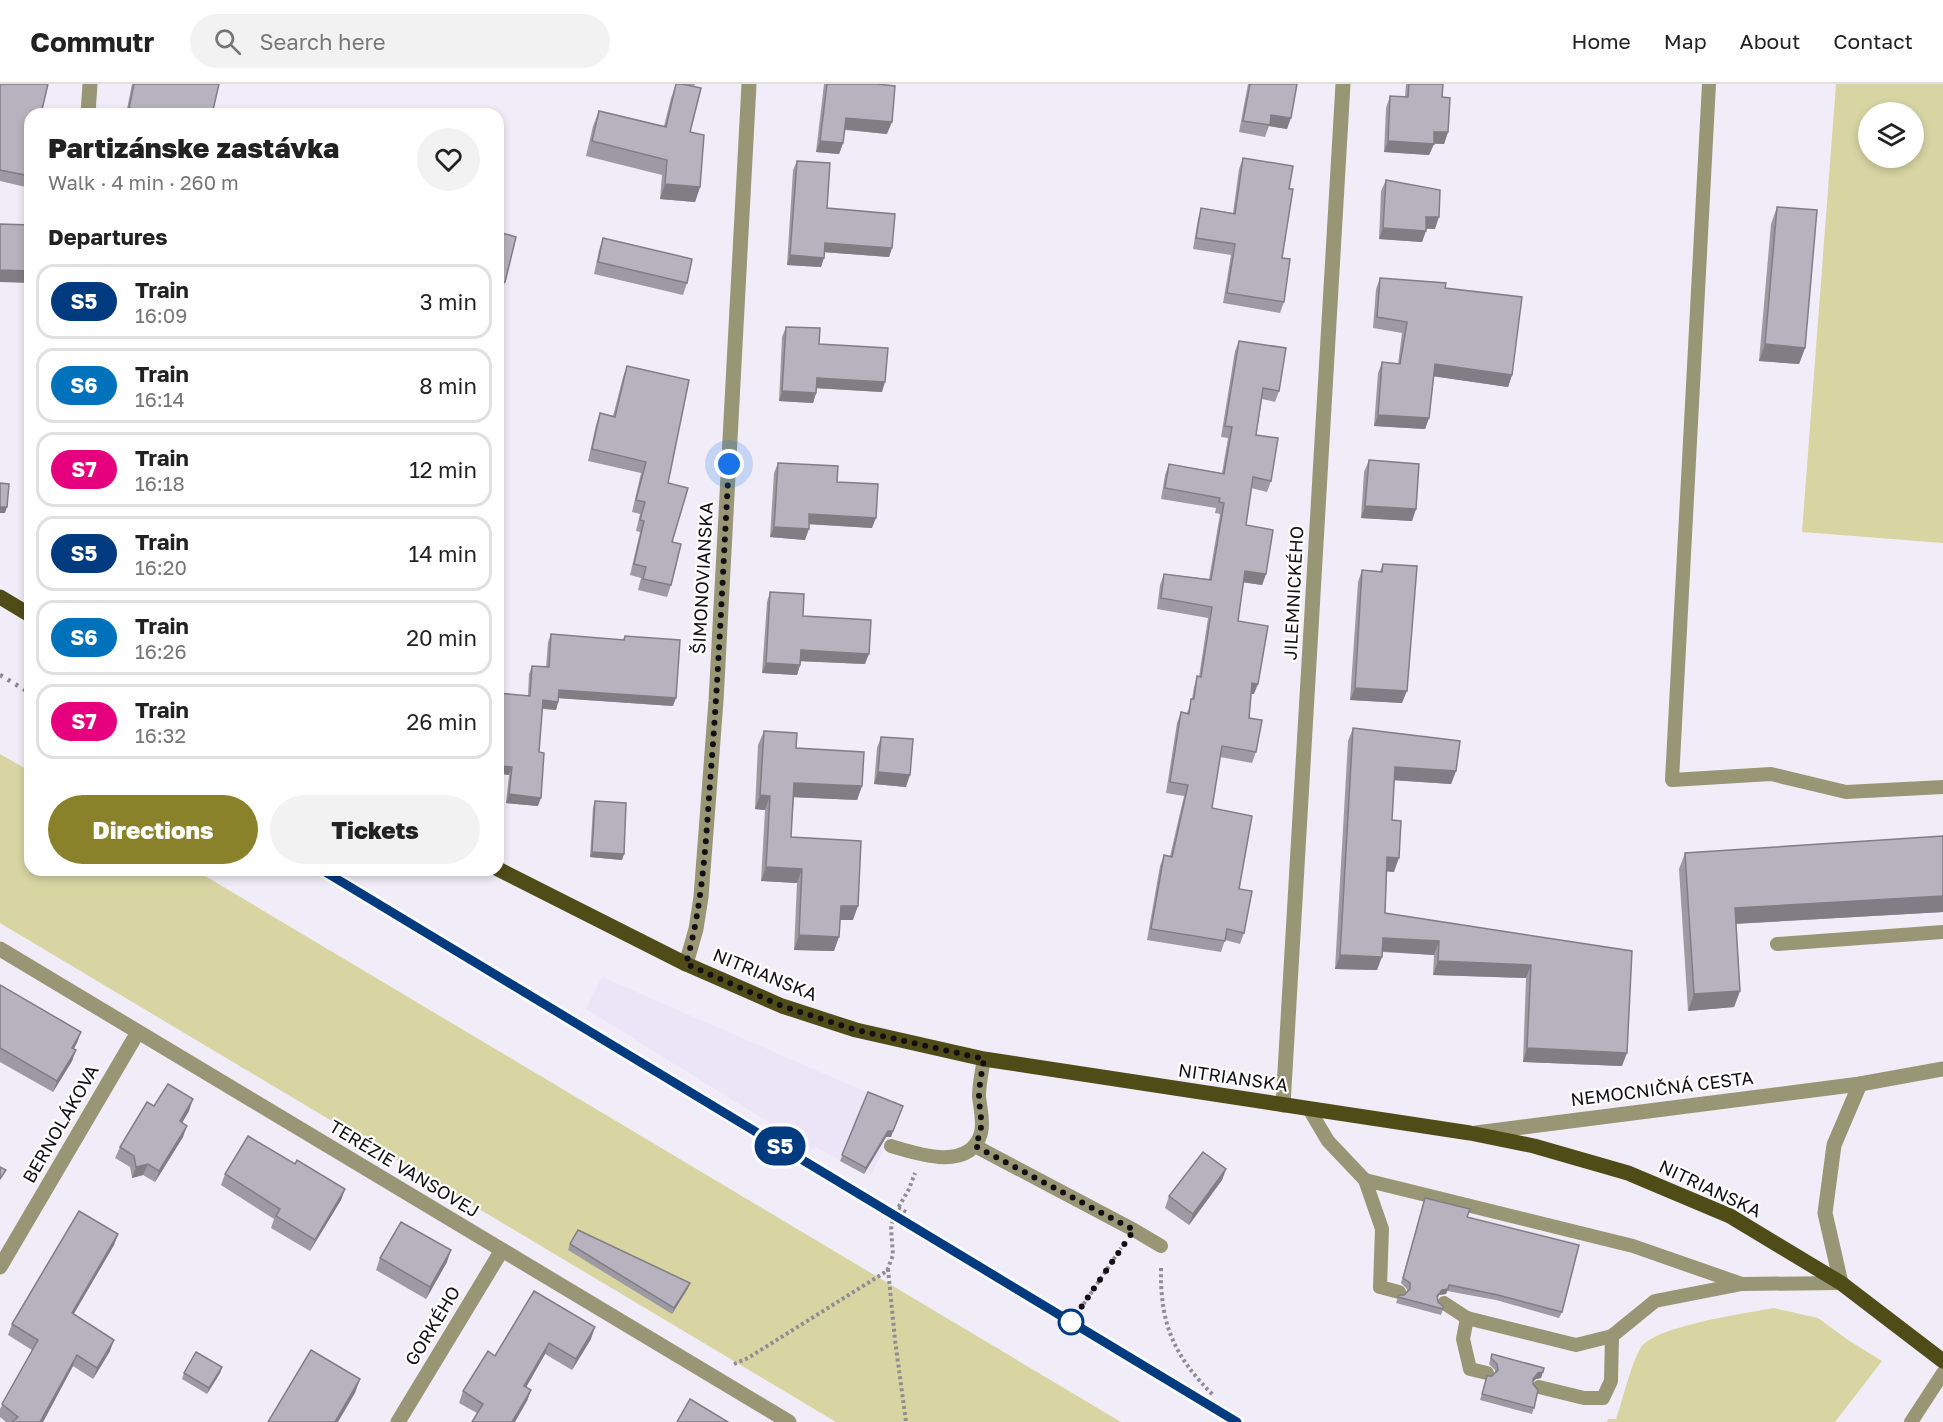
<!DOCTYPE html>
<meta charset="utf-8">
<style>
:root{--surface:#fff;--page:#f2f2f2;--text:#222;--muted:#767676;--line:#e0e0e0;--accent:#89822a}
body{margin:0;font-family:"Golos Text",sans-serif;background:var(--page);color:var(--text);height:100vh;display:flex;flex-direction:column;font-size:22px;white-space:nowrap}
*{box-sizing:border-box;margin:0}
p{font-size:20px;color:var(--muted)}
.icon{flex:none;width:33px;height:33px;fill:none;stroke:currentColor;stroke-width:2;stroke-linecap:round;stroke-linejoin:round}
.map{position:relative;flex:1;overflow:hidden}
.panel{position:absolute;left:24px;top:24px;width:480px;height:768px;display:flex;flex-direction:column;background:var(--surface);border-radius:18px;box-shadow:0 3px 9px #0003}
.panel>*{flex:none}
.badge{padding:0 12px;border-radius:20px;font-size:21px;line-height:39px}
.controls{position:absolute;left:1858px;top:18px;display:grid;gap:12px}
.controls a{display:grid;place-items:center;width:66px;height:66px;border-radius:50%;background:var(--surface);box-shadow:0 3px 9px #0003;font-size:30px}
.you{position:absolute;width:30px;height:30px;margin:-15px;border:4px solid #fff;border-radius:50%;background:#1a73e8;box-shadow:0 0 0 9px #1a73e833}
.map>.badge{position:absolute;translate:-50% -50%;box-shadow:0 0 0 3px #fff}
h2{padding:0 24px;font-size:22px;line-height:54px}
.round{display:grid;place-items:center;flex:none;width:63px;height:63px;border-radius:32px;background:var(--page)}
.summary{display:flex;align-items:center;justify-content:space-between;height:102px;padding:0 24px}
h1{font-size:28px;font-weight:800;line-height:45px}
.cta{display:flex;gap:12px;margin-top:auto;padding:12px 24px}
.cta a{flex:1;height:69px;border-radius:36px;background:var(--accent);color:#fff;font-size:24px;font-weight:800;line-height:69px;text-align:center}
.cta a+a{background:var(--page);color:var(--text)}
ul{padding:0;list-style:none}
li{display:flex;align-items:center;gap:18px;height:75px;margin:0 12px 9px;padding:0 12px;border:3px solid var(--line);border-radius:18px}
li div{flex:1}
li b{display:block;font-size:22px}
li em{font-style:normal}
li .badge{min-width:66px;font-weight:700;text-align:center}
header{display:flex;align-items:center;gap:36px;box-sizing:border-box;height:84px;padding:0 30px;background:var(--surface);border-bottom:2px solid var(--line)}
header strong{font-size:28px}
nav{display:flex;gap:33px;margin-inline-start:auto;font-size:21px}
.search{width:420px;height:54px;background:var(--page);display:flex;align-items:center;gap:15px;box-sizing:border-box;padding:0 21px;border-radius:33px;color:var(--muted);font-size:22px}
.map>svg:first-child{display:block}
</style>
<header>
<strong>Commutr</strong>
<div class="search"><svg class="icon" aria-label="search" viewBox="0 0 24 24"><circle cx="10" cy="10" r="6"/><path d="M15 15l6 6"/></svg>Search here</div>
<nav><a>Home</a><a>Map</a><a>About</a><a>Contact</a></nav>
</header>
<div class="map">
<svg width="1943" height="1338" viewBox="0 0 1943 1338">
<rect width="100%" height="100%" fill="#f1edf8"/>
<polygon fill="#ece4f7" points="602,893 903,1024 872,1089 864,1090 816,1063 813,1066 586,925"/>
<g fill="#d8d5a3" fill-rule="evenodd">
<path d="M1836 0H1943V459L1802 448ZM1869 28H1914V74H1869Z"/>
<polygon points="0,670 30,687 30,786 195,786 1121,1338 836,1338 0,839"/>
<path d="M1774 1224 1818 1234 1848 1256 1882 1277 1835 1338H1607L1608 1335H1616C1623 1315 1630 1283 1640 1265 1652 1242 1748 1229 1774 1224Z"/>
</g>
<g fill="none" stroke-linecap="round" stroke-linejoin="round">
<g stroke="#908d95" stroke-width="4" stroke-dasharray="3 3" stroke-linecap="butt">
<polyline points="898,1124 906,1128"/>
<path d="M1161 1184C1160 1241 1174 1272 1214 1312"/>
<polyline points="888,1185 895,1256 906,1338"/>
<polyline points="1077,1230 1121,1164"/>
<polyline points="734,1280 748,1274 887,1187 893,1171 891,1145 894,1131 909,1105 915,1089"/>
</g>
<g stroke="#989674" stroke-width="14">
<polyline points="1709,0 1672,696 1771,690 1846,708 1943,703"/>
<polyline points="1777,860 1943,848"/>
<polyline points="1309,1025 1328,1057 1365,1096 1382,1145 1380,1203 1399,1208"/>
<path d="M891 1062C917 1070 970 1088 981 1049 984 1037 980 1024 979 1012 979 1000 982 987 984 975"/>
<polyline points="975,1062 1134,1146 1161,1162"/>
<polyline points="1365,1096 1633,1162 1742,1200"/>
<polyline points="1444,1219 1467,1234 1576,1261 1612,1252 1655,1217 1742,1200 1841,1199"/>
<polyline points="1467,1234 1463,1255 1470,1285 1487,1289"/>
<polyline points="1539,1303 1584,1314 1603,1314 1611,1297 1612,1252"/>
<polyline points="1911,1338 1943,1289"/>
</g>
<g stroke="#989674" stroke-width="15">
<polyline points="88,30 90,0"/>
<polyline points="0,865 789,1338"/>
<polyline points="1283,1021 1343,0"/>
<polyline points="1476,1049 1860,1000 1943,985"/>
<polyline points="0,1183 138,948"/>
<polyline points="1841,1199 1825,1129 1834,1061 1860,1000"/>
<polyline points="398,1338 502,1166"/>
</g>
<polyline stroke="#989674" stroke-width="15" points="686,880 696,845 701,813 716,617 749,0"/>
<g stroke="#504c18" stroke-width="15">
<polyline points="0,513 30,531"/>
<polyline points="498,785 686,880 782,922 856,946 984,975 1470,1049 1534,1062 1628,1089 1730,1132 1841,1199 1943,1277"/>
</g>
<g stroke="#8c8890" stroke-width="4.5" stroke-dasharray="3 6" stroke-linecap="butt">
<polyline points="0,591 30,609"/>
<polyline points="323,786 1237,1338"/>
</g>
</g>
<g fill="#9d9aa3">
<polygon points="0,0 30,30 30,104 0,97"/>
<polygon points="132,0 219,0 212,30 126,30"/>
<polygon points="676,0 690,48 700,103 695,118 660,115 662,91 586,72 593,42 599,27 664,42 671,14"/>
<polygon points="684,0 695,0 694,2"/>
<polygon points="824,0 877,0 887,50 845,46 843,59 839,70 816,68"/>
<polygon points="1248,0 1297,0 1287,45 1269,42 1265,53 1239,48"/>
<polygon points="1406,0 1443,0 1442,13 1448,48 1444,60 1434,60 1429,71 1384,68 1386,24 1390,12 1405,13"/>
<polygon points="1243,74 1289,105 1282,174 1284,218 1280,229 1223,219 1231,171 1193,165 1198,135 1201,124 1233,129 1239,85"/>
<polygon points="797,77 827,124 892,164 889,173 824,168 821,183 787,181 793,86"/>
<polygon points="1386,96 1435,145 1426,145 1422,158 1379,155 1381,107"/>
<polygon points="1777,123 1805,264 1799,280 1759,277 1771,140"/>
<polygon points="498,133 505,198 501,210 498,209"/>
<polygon points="603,154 687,199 683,211 594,190 599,166"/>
<polygon points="1380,194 1445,204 1512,291 1508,303 1434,292 1429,334 1425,345 1374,342 1378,289 1382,278 1398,280 1402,249 1373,244 1376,205"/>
<polygon points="786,243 819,260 882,308 816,304 816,309 813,319 779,317 782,253"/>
<polygon points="1239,257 1279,307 1275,318 1262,315 1256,351 1271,397 1267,408 1251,404 1246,441 1266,490 1262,501 1243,498 1238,537 1254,610 1251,610 1249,634 1256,668 1252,679 1220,673 1212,724 1239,805 1244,849 1240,860 1225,856 1221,868 1147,856 1160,782 1164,771 1170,772 1184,712 1166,709 1177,639 1181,628 1187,629 1192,615 1194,603 1197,592 1199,593 1208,534 1157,525 1160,501 1164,490 1209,495 1220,430 1215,429 1216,424 1161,415 1165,391 1169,380 1222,389 1228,354 1221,353 1235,267"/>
<polygon points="627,282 668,399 672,458 671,501 667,513 638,506 641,494 630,491 640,448 636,447 640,430 632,428 641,389 588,377 596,341 600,329 613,332 623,293"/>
<polygon points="1369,376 1416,425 1412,437 1361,434 1364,388"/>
<polygon points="778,379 837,398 872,444 809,440 805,456 770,453 774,389"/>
<polygon points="1383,480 1402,619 1350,616 1358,498 1362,486 1380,487"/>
<polygon points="770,508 803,532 865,580 800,577 800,581 797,591 762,589 767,518"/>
<polygon points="551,550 623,556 625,552 673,622 559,614 556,626 542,625 539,668 538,722 506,719 509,691 528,611 529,590 532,582 546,583 548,558"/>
<polygon points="1353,644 1456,687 1451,700 1394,696 1392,736 1394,788 1387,787 1385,829 1632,867 1622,982 1523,978 1526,894 1433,891 1434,871 1382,868 1377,886 1335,885 1348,657"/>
<polygon points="764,647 796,664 862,702 857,716 794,713 791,753 853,836 840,836 834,867 794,866 797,799 761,797 765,726 755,725 758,661"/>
<polygon points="881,653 906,703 874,700 877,664"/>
<polygon points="595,717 624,770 622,776 590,773 593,723"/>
<polygon points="1685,769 1943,828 1736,840 1740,907 1734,923 1688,927 1679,785"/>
<polygon points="0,901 81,948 74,965 72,977 53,1008 0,978"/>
<polygon points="868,1008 891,1053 886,1053 864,1090 840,1077"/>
<polygon points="154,1022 189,1027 182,1039 183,1053 155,1098 143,1091 132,1094 130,1083 115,1074 120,1063"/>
<polygon points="295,1080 345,1105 341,1116 310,1167 271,1144 274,1135 221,1101 225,1090"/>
<polygon points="1226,1085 1222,1096 1189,1141 1165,1124 1169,1112"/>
<polygon points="1425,1114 1467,1133 1562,1228 1559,1234 1496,1216 1447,1207 1446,1210 1439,1211 1438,1214 1438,1218 1443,1225 1441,1231 1396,1219 1399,1211 1404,1211 1407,1207 1407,1205 1401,1199"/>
<polygon points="118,1150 114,1161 73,1230 110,1267 93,1295 73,1282 43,1338 6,1338 0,1333 0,1325 32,1266 8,1251 12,1240"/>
<polygon points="570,1160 688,1204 672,1230 568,1166"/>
<polygon points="380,1174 447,1178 426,1215 376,1186"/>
<polygon points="534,1207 591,1255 572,1286 545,1270 526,1303 531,1306 527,1317 477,1329 459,1319 463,1307 495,1272"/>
<polygon points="1492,1270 1541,1294 1536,1295 1533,1298 1534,1324 1532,1330 1480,1316 1487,1292 1492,1292 1495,1288 1495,1286 1489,1280"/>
<polygon points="222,1283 220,1289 207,1310 182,1295 184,1289"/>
</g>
<g fill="#807d85">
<polygon points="1271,31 1291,34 1287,45 1269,42"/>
<polygon points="846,34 892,38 887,50 842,45"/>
<polygon points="1434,48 1448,48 1444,60 1430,59"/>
<polygon points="820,57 843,59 839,70 816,68"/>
<polygon points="1388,57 1434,60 1429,71 1384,68"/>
<polygon points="665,100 700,103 695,118 660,115"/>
<polygon points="1426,133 1439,133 1435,145 1422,144"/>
<polygon points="1383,144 1426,147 1422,158 1379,155"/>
<polygon points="825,159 892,164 889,173 822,168"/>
<polygon points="790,171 824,174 821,183 787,181"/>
<polygon points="0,186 30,187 30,199 0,198"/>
<polygon points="1765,260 1805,264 1799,280 1759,277"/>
<polygon points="1435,280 1512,291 1508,303 1431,292"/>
<polygon points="817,294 885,298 882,308 813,304"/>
<polygon points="782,307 816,309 813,319 779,317"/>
<polygon points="1378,331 1429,334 1425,345 1374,342"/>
<polygon points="1365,422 1416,425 1412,437 1361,434"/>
<polygon points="0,423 7,423 5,429 0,429"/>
<polygon points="809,430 876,434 872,444 806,440"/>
<polygon points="774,443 809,445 805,456 770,453"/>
<polygon points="1245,487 1266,490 1262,501 1241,498"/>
<polygon points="801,566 869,570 865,580 797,577"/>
<polygon points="766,579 800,581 797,591 762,589"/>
<polygon points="1252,599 1258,600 1254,610 1248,610"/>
<polygon points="1355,604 1407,607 1402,619 1350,616"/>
<polygon points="559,606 676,614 673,622 556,614"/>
<polygon points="543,616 558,618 556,626 540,624"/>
<polygon points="498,682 512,683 509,691 498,690"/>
<polygon points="1395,683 1456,687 1451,700 1390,696"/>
<polygon points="878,688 910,691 906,703 874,700"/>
<polygon points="794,699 862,702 857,716 789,713"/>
<polygon points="509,710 541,714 538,722 506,719"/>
<polygon points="760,711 770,712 765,726 755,725"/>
<polygon points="592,768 624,770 622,776 590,773"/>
<polygon points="1387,773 1399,774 1394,788 1382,787"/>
<polygon points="766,783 802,785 797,799 761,797"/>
<polygon points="1943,812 1943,828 1729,840 1735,824"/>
<polygon points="841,822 858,822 853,836 836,836"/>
<polygon points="799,851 839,853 834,867 794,866"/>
<polygon points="1383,854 1439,857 1434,871 1378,867"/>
<polygon points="1340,871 1382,873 1377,886 1335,885"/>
<polygon points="1438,877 1531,881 1526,894 1433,891"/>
<polygon points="1740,907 1734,923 1688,927 1694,910"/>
<polygon points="81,948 77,959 68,975 72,964"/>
<polygon points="1527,964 1627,969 1622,982 1523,978"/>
<polygon points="76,966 72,977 53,1008 57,997"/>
<polygon points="193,1015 189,1027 176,1049 180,1037"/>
<polygon points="903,1022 891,1053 886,1053 864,1090 866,1084"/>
<polygon points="187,1042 183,1053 155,1098 159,1087"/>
<polygon points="148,1080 143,1091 132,1094 136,1083"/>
<polygon points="1226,1085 1222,1096 1189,1141 1193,1130"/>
<polygon points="345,1105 341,1116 310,1167 315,1156"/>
<polygon points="118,1150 114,1161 68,1240 72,1229"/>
<polygon points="451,1166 447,1178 426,1215 430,1203"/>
<polygon points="690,1199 688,1204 672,1230 674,1224"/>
<polygon points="1448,1205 1446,1210 1439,1211 1435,1218 1437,1212 1442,1206"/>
<polygon points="595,1243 591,1255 572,1286 576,1275"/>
<polygon points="114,1256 110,1267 93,1295 97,1284"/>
<polygon points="549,1259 545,1270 520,1314 524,1302"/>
<polygon points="77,1271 73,1282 43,1338 40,1338"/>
<polygon points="222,1283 220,1289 207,1310 209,1304"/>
<polygon points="1543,1288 1541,1294 1536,1295 1530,1300 1533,1295 1538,1289"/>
<polygon points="360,1295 355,1309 338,1338 335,1338"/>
<polygon points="531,1306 527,1317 515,1338 512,1338"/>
</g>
<g fill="#b7b3be" stroke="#807d85" stroke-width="1.5">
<polygon points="0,0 48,0 41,30 30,30 30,92 0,86"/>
<polygon points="134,0 219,0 213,26 209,25 208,30 143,30 143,27 129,24"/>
<polygon points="676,0 682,0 701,4 690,48 704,51 700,103 665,100 667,76 592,57 599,27 666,43"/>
<polygon points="827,0 877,0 895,2 892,38 846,34 843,59 820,57"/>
<polygon points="1250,0 1297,0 1291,34 1271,31 1270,41 1243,37"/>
<polygon points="1409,0 1443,0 1442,13 1450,14 1448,48 1434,48 1434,60 1388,57 1390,12 1408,13"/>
<polygon points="1243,74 1293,82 1289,105 1293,105 1282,174 1290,175 1284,218 1227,209 1235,160 1196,154 1201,124 1235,130"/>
<polygon points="797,77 830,79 827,124 895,130 892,164 825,159 824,174 790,171"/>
<polygon points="1386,96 1440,106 1439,133 1426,133 1426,147 1383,144"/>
<polygon points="1777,123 1817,126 1805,264 1765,260"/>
<polygon points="498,133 503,134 499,148 516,153 505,198 498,197"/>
<polygon points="0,140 30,141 30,187 0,186"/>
<polygon points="603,154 692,175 687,199 598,178"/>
<polygon points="1380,194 1446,199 1445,204 1522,213 1512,291 1435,280 1429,334 1378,331 1382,278 1400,280 1407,238 1377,233"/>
<polygon points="786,243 820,244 819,260 888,264 885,298 817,294 816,309 782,307"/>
<polygon points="1239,257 1286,264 1279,307 1263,304 1256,351 1278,354 1271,397 1253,393 1246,441 1273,446 1266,490 1245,487 1238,537 1268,542 1258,600 1252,599 1249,634 1262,636 1256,668 1222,662 1212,724 1252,732 1239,805 1252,807 1244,849 1227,845 1225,857 1151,845 1164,771 1172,773 1188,701 1170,698 1181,628 1189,630 1191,615 1194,615 1197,592 1201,593 1212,523 1161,514 1164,490 1211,496 1224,419 1219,418 1220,414 1165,404 1169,380 1224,390 1232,343 1225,342"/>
<polygon points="627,282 689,296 668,399 688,404 672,458 681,460 671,501 643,495 646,483 634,480 644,437 640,436 645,418 636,416 646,378 592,365 600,329 615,333"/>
<polygon points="1369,376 1419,380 1416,425 1365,422"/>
<polygon points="778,379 838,382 837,398 878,400 876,434 809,430 809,445 774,443"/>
<polygon points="0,399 9,400 7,423 0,423"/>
<polygon points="1383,480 1417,482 1407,607 1355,604 1362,486 1382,488"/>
<polygon points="770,508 804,510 803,532 871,536 869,570 801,566 800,581 766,579"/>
<polygon points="551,550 624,556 625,552 680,556 676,614 559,606 558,618 543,616 539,668 544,669 541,714 509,710 512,683 498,682 498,609 530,612 532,582 549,583"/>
<polygon points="1353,644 1460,657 1456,687 1395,683 1392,736 1401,737 1399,774 1387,773 1385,829 1632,867 1627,969 1527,964 1531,881 1438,877 1439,857 1383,854 1382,873 1340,871"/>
<polygon points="764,647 797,649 796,664 864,668 862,702 794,699 791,753 861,757 858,822 841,822 839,853 799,851 802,785 766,783 770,712 760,711"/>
<polygon points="881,653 913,655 910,691 878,688"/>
<polygon points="595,717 626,719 624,770 592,768"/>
<polygon points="1943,752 1943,812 1735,824 1740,907 1694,910 1685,769"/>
<polygon points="0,901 81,948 72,964 76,966 57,997 0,964"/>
<polygon points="168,1000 193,1015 180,1037 187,1042 159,1087 148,1080 136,1083 134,1072 120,1063 147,1018 154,1022"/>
<polygon points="868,1008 903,1022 893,1047 888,1047 866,1084 842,1071"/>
<polygon points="248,1052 295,1080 297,1076 345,1105 315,1156 276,1132 280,1125 225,1090"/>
<polygon points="1203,1068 1226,1085 1193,1130 1169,1112"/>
<polygon points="0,1083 6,1086 0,1095"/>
<polygon points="1425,1114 1470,1125 1467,1133 1579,1161 1562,1228 1498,1211 1449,1201 1448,1205 1442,1206 1437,1212 1438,1218 1443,1222 1443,1225 1398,1213 1399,1211 1404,1211 1410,1205 1410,1199 1403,1194"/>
<polygon points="79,1127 118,1150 72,1229 114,1256 97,1284 77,1271 40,1338 12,1338 18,1333 2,1320 38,1256 12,1240"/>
<polygon points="401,1138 451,1166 430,1203 380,1174"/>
<polygon points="578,1146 690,1199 674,1224 570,1160"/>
<polygon points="534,1207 595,1243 576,1275 549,1259 524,1302 531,1306 512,1338 472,1338 483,1320 463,1307 488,1267 495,1272"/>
<polygon points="311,1266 360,1295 335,1338 268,1338"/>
<polygon points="196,1268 222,1283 209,1304 184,1289"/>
<polygon points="1492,1270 1544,1284 1543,1288 1538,1289 1533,1295 1533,1300 1538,1306 1534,1324 1482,1310 1487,1292 1492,1292 1498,1286 1497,1280 1491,1274"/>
<polygon points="690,1315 728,1338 677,1338"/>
</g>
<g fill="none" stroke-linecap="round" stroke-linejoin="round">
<g stroke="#fff" stroke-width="14">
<polyline id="line" points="322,786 1237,1338"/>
</g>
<use href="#line" stroke="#003b80" stroke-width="9"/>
<path stroke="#121014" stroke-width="6" stroke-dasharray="0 10.8" d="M729 380C723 482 719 584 711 686 706 751 704 816 686 880L782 922 856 946 984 975C982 986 980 998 979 1009 979 1033 986 1039 975 1062L1134 1146 1071 1238"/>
</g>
<circle fill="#fff" stroke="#003b80" stroke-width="3" cx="1071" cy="1238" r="12"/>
<g text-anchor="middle" stroke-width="4.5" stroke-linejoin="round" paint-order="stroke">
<g font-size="18" fill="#121014" stroke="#fff">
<text transform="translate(703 494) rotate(-87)" y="6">ŠIMONOVIANSKA</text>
<text transform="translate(1294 509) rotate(-87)" y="6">JILEMNICKÉHO</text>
<text transform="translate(765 891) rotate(22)" y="6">NITRIANSKA</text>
<text transform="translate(1233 994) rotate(8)" y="6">NITRIANSKA</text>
<text transform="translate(1662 1005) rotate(-7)" y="6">NEMOCNIČNÁ CESTA</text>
<text transform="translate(61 1040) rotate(-60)" y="6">BERNOLÁKOVA</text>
<text transform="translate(404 1085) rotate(31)" y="6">TERÉZIE VANSOVEJ</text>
<text transform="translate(1710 1105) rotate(25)" y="6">NITRIANSKA</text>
<text transform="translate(433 1242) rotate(-59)" y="6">GORKÉHO</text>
</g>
</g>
</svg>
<div class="controls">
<a><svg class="icon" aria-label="layers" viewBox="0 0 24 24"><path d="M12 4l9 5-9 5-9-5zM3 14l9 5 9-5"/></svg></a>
</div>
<div class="you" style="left:729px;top:380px"></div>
<b class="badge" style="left:780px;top:1062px;background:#003b80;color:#fff">S5</b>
<section class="panel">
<div class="summary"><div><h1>Partizánske zastávka</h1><p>Walk · 4 min · 260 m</p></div><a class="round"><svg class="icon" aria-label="heart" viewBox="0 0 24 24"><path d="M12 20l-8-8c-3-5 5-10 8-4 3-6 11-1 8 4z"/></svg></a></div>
<h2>Departures</h2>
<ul>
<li><span class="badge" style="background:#003b80;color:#fff">S5</span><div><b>Train</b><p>16:09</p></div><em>3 min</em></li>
<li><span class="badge" style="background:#0072bc;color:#fff">S6</span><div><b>Train</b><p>16:14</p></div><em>8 min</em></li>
<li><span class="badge" style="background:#e6007e;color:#fff">S7</span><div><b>Train</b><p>16:18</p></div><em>12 min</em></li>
<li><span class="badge" style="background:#003b80;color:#fff">S5</span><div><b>Train</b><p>16:20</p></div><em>14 min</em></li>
<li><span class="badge" style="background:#0072bc;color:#fff">S6</span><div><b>Train</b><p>16:26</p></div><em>20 min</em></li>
<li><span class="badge" style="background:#e6007e;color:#fff">S7</span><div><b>Train</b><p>16:32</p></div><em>26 min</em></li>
</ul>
<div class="cta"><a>Directions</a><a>Tickets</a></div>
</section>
</div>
